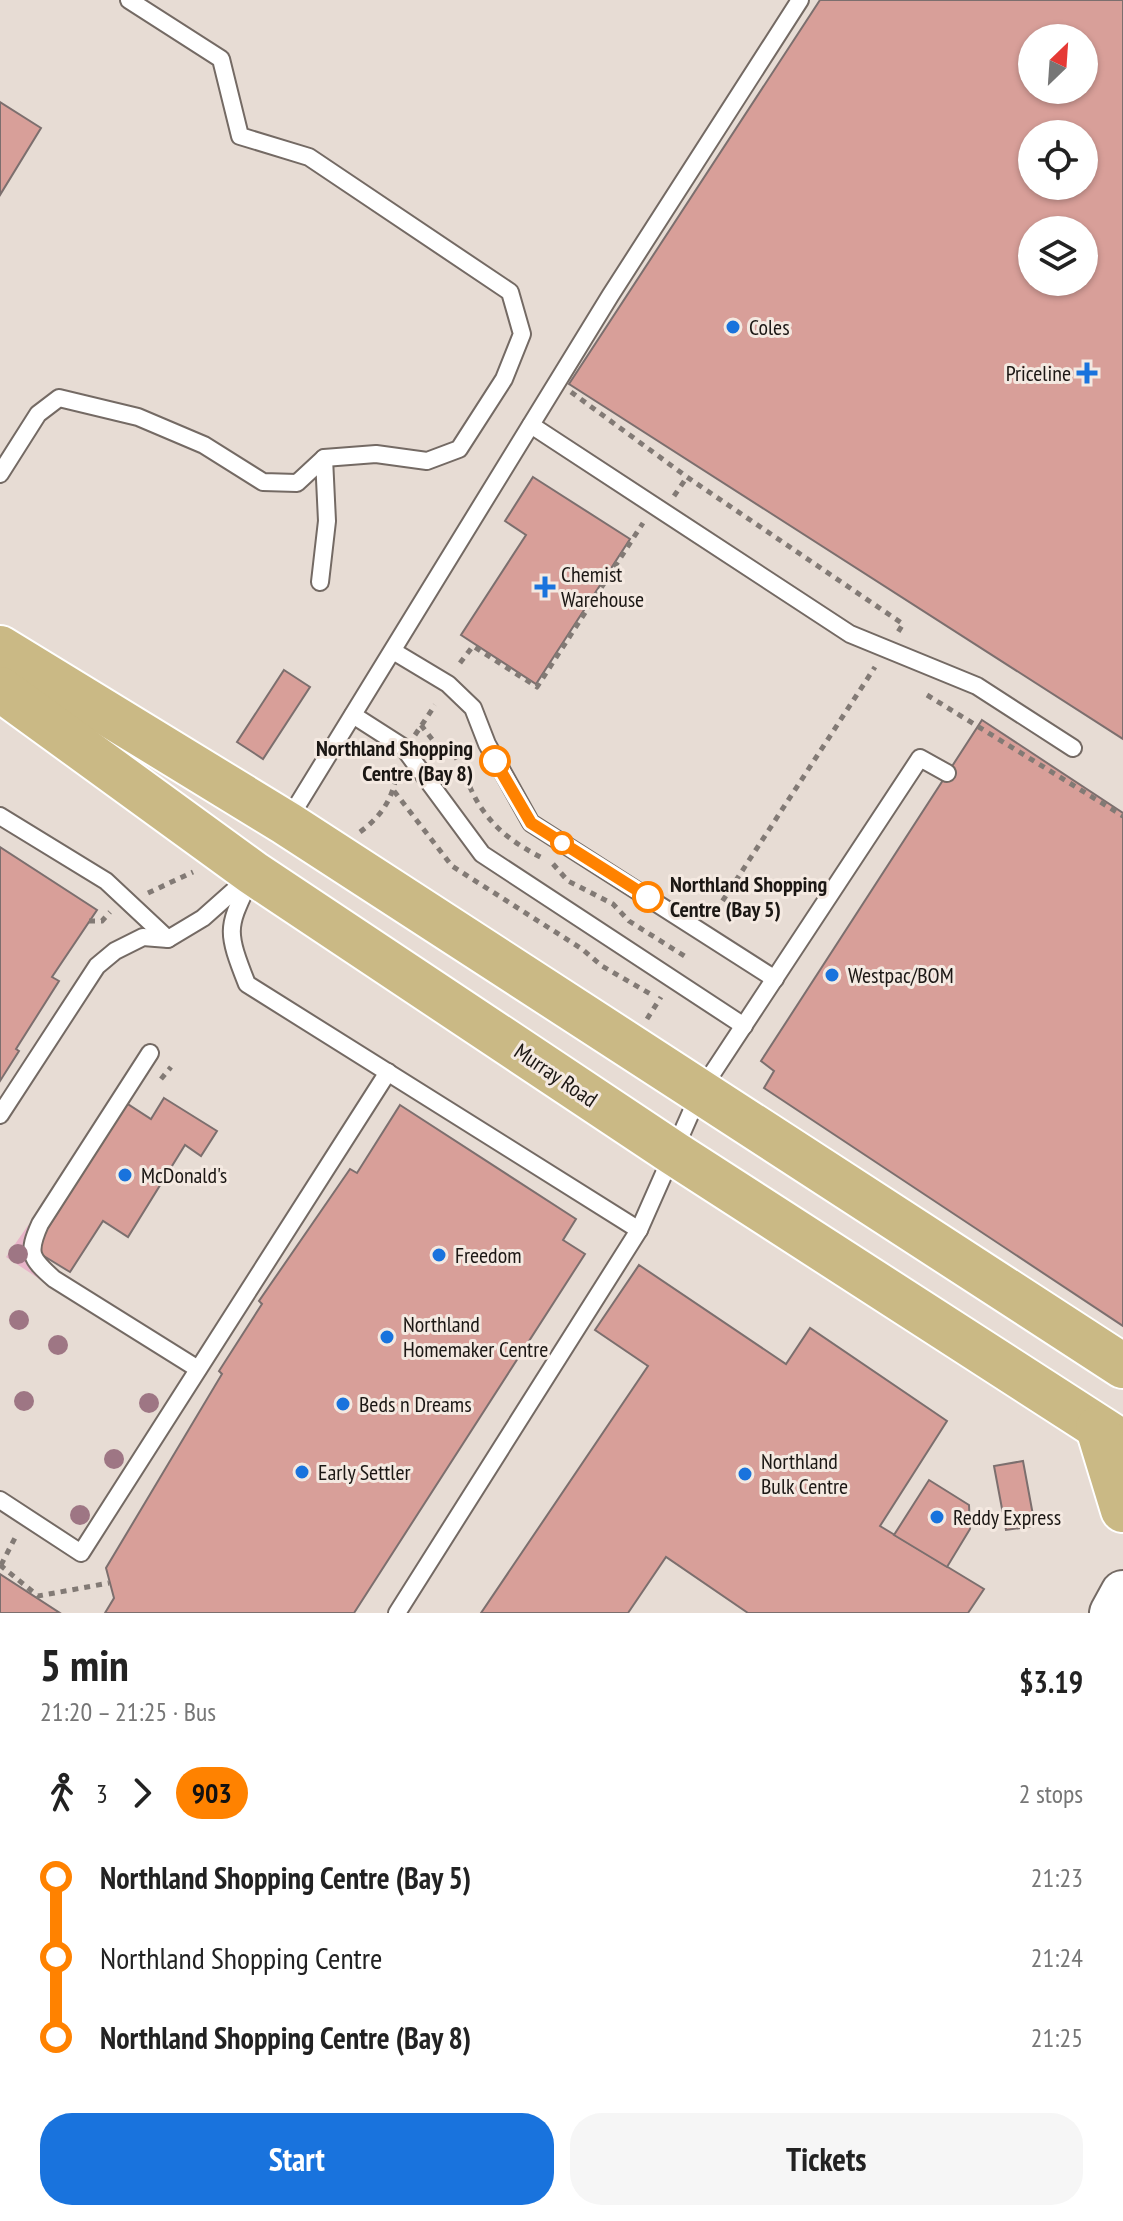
<!DOCTYPE html>
<meta charset="utf-8">
<style>
:root{--surface:#fff;--page:#f6f6f6;--text:#222;--muted:#767676;--accent:#1973dd}
body{margin:0;font-family:"PT Sans Narrow",sans-serif;background:var(--page);color:var(--text);height:100vh;display:flex;flex-direction:column;font-size:30px;white-space:nowrap}
*{box-sizing:border-box;margin:0}
p{font-size:26px;color:var(--muted)}
.icon{flex:none;width:44px;height:44px;fill:none;stroke:currentColor;stroke-width:2;stroke-linecap:round;stroke-linejoin:round}
.map{position:relative;height:1613px;overflow:hidden}
.drawer{display:flex;flex-direction:column;background:var(--surface);flex:1}
.drawer>*{flex:none}
.badge{padding:0 16px;border-radius:26px;font-size:28px;line-height:52px}
.needle{width:52px;rotate:25deg}
.tools{position:absolute;left:1018px;top:24px;display:grid;gap:16px}
.tools a{display:grid;place-items:center;width:80px;height:80px;border-radius:50%;background:var(--surface);box-shadow:0 2px 6px #0004;font-size:40px}
.map>.badge{position:absolute;translate:-50% -50%;box-shadow:0 0 0 4px #fff}
.legs{display:flex;align-items:center;gap:12px;height:88px;padding:0 40px;font-size:26px}
.legs p{margin-inline-start:auto}
.overview{display:flex;align-items:center;justify-content:space-between;height:136px;padding:0 40px}
h1{font-size:44px;font-weight:600;line-height:60px}
.button{display:flex;gap:16px;margin-top:auto;padding:16px 40px}
.button a{flex:1;height:92px;border-radius:32px;background:var(--accent);color:#fff;font-size:32px;font-weight:600;line-height:92px;text-align:center}
.button a+a{background:var(--page);color:var(--text)}
ul{padding:0 40px;list-style:none}
li{display:flex;align-items:center;gap:28px;height:80px;font-size:30px}
li i{display:grid;place-items:center;width:12px;height:100%;margin:0 10px;background:currentColor}
li i::after{content:'';width:20px;height:20px;margin:-10px;border:6px solid;border-radius:50%;background:var(--surface)}
li p{margin-inline-start:auto}
li:first-child i{background:linear-gradient(#0000 50%,currentColor 0)}
li:last-child i{background:linear-gradient(currentColor 50%,#0000 0)}
.map>svg:first-child{display:block}
</style>
<div class="map">
<svg width="1123" height="1613" viewBox="0 0 1123 1613">
<rect width="100%" height="100%" fill="#e7dcd4"/>
<polygon fill="#e8b5c9" points="29,1224 24,1246 41,1280 6,1257"/>
<g fill="#d89f99" stroke="#7c6f6e" stroke-width="2" fill-rule="evenodd">
<path d="M820 0H1123V739L569 384ZM1032 38H1084V90H1032ZM1032 134H1084V186H1032ZM1032 230H1084V282H1032Z"/>
<polygon points="0,102 41,128 0,195"/>
<polygon points="533,477 630,539 536,684 461,635 526,535 505,521"/>
<polygon points="284,670 310,687 263,759 237,742"/>
<polygon points="982,720 1123,813 1123,1326 764,1088 774,1071 761,1061"/>
<polygon points="0,847 97,910 52,977 59,981 16,1049 19,1051 0,1081"/>
<polygon points="164,1098 217,1131 201,1156 185,1145 128,1237 103,1221 70,1272 34,1250 126,1103 151,1119"/>
<polygon points="400,1105 576,1219 563,1240 585,1254 354,1613 105,1613 114,1598 106,1568 222,1374 219,1371 262,1304 259,1301 350,1169 357,1173"/>
<polygon points="639,1265 786,1364 810,1328 947,1421 880,1526 984,1589 968,1613 748,1613 666,1557 628,1613 481,1613 648,1366 595,1330"/>
<polygon points="1023,1461 1035,1526 1006,1530 994,1466"/>
<polygon points="929,1480 969,1505 970,1529 947,1567 894,1535"/>
<polygon points="0,1574 60,1613 0,1613"/>
</g>
<g fill="none" stroke-linecap="round" stroke-linejoin="round">
<g stroke="#746a64" stroke-width="20">
<g id="service">
<polyline points="531,425 850,634 977,686 1073,748"/>
<polyline points="0,474 38,414 59,398 138,417 204,445 263,482 297,483 324,458 376,454 427,461 459,449 504,379 522,334 510,292 309,157 240,136 221,59 129,0"/>
<polyline points="320,582 327,521 324,458"/>
<polyline points="393,651 448,684 473,708 487,744 531,823 775,979"/>
<polyline points="353,715 403,747 482,854 744,1026"/>
<polyline points="0,816 106,881 168,939"/>
<polyline points="287,822 610,296 800,0"/>
<path d="M253 873C228 928 224 926 247 984L639 1230"/>
<path d="M150 1053 40 1224C27 1253 30 1258 54 1279L198 1369"/>
<polyline points="0,1115 97,966 115,951 143,937 168,939 203,918 248,878"/>
<polyline points="0,1500 81,1553 388,1072"/>
<polyline points="397,1613 639,1230 700,1092 920,758 947,773"/>
</g>
</g>
<g stroke="#746a64" stroke-width="48">
<polyline id="secondary" points="1112,1613 1123,1593"/>
</g>
<g stroke="#fff" stroke-width="48">
<g id="primary">
<polyline points="0,648 286,823 1123,1366"/>
<polyline points="0,689 253,873 675,1154 1123,1443"/>
<polyline points="1098,1428 1123,1510"/>
</g>
</g>
<g stroke="#827a75" stroke-width="5" stroke-dasharray="6 6" stroke-linecap="butt">
<polyline points="571,392 687,477 903,624 898,632"/>
<polyline points="674,496 687,477"/>
<polyline points="460,663 473,646 537,687 643,523"/>
<polyline points="927,695 1123,816"/>
<path d="M421 725 442 752 452 751C465 771 470 794 485 813 500 834 521 847 544 859"/>
<polyline points="415,735 435,705"/>
<polyline points="394,791 452,866 582,949 602,966 654,996"/>
<path d="M360 832C382 816 393 798 397 772"/>
<polyline points="553,864 568,881 613,904 629,921 686,957"/>
<polyline points="148,893 193,872"/>
<polyline points="716,911 875,667"/>
<polyline points="89,921 102,921 110,912"/>
<polyline points="647,1019 661,997"/>
<polyline points="161,1079 171,1067"/>
<polyline points="0,1565 38,1596 109,1583"/>
<polyline points="1,1565 17,1534"/>
</g>
<use href="#service" stroke="#fff" stroke-width="16"/>
<use href="#secondary" stroke="#fff" stroke-width="44"/>
<use href="#primary" stroke="#cab985" stroke-width="44"/>
</g>
<g fill="#9e7684">
<circle cx="18" cy="1254" r="10"/>
<circle cx="19" cy="1320" r="10"/>
<circle cx="58" cy="1345" r="10"/>
<circle cx="24" cy="1401" r="10"/>
<circle cx="149" cy="1403" r="10"/>
<circle cx="114" cy="1459" r="10"/>
<circle cx="80" cy="1515" r="10"/>
</g>
<g fill="none" stroke-linecap="round" stroke-linejoin="round">
<g stroke="#fff" stroke-width="18">
<polyline id="line-1" points="495,761 531,823 648,897"/>
</g>
<use href="#line-1" stroke="#ff8200" stroke-width="12"/>
</g>
<g fill="#1973dd" stroke="#f4e9e1" stroke-width="3">
<circle cx="733" cy="327" r="8"/>
<path d="M1083 361h8v8h8v8h-8v8h-8v-8h-8v-8h8z"/>
<path d="M541 575h8v8h8v8h-8v8h-8v-8h-8v-8h8z"/>
<circle cx="832" cy="975" r="8"/>
<circle cx="125" cy="1175" r="8"/>
<circle cx="439" cy="1255" r="8"/>
<circle cx="387" cy="1337" r="8"/>
<circle cx="343" cy="1404" r="8"/>
<circle cx="302" cy="1472" r="8"/>
<circle cx="745" cy="1474" r="8"/>
<circle cx="937" cy="1517" r="8"/>
</g>
<g fill="#fff" stroke="#ff8200" stroke-width="4">
<circle cx="495" cy="761" r="14"/>
<circle cx="562" cy="843" r="10"/>
<circle cx="648" cy="897" r="14"/>
</g>
<g text-anchor="middle" stroke-width="6" stroke-linejoin="round" paint-order="stroke">
<g font-size="22" fill="#1b1714" stroke="#f4e9e1" text-anchor="start">
<text x="749" y="335">Coles</text>
<text x="1071" y="381" text-anchor="end">Priceline</text>
<text x="561" y="582">Chemist<tspan x="561" dy="25">Warehouse</tspan></text>
<text x="848" y="983">Westpac/BOM</text>
<text x="141" y="1183">McDonald's</text>
<text x="455" y="1263">Freedom</text>
<text x="403" y="1332">Northland<tspan x="403" dy="25">Homemaker Centre</tspan></text>
<text x="359" y="1412">Beds n Dreams</text>
<text x="761" y="1469">Northland<tspan x="761" dy="25">Bulk Centre</tspan></text>
<text x="318" y="1480">Early Settler</text>
<text x="953" y="1525">Reddy Express</text>
</g>
<g font-size="22" font-weight="bold" fill="#1b1714" stroke="#f4e9e1" text-anchor="end">
<text x="473" y="756">Northland Shopping<tspan x="473" dy="25">Centre (Bay 8)</tspan></text>
<text x="670" y="892" text-anchor="start">Northland Shopping<tspan x="670" dy="25">Centre (Bay 5)</tspan></text>
</g>
<g font-size="22" fill="#1b1714" stroke="#f4e9e1">
<text transform="translate(556 1075) rotate(34)" y="8">Murray Road</text>
</g>
</g>
</svg>
<div class="tools">
<a><svg class="needle" viewBox="-14 -14 28 28"><path d="M0-13l5 13h-10z" fill="#e53935"/><path d="M0 13l5-13h-10z" fill="#767676"/></svg></a>
<a><svg class="icon" aria-label="locate" viewBox="0 0 24 24"><circle cx="12" cy="12" r="6"/><path d="M12 2v4M12 18v4M2 12h4M18 12h4"/></svg></a>
<a><svg class="icon" aria-label="layers" viewBox="0 0 24 24"><path d="M12 4l9 5-9 5-9-5zM3 14l9 5 9-5"/></svg></a>
</div>
</div>
<section class="drawer">
<div class="overview"><div><h1>5 min</h1><p>21:20 – 21:25 · Bus</p></div><b>$3.19</b></div>
<div class="legs"><svg class="icon" aria-label="walk" viewBox="0 0 24 24"><circle cx="13" cy="4" r="2"/><path d="M13 8l-2 6 4 7M11 14l-3 7M7 12l3-4h3l4 4"/></svg>3<svg class="icon" aria-label="forward" viewBox="0 0 24 24"><path d="M9 5l7 7-7 7"/></svg><b class="badge" style="background:#ff8200;color:#111">903</b><p>2 stops</p></div>
<ul>
<li><i style="color:#ff8200"></i><b>Northland Shopping Centre (Bay 5)</b><p>21:23</p></li>
<li><i style="color:#ff8200"></i><span>Northland Shopping Centre</span><p>21:24</p></li>
<li><i style="color:#ff8200"></i><b>Northland Shopping Centre (Bay 8)</b><p>21:25</p></li>
</ul>
<div class="button"><a>Start</a><a>Tickets</a></div>
</section>
